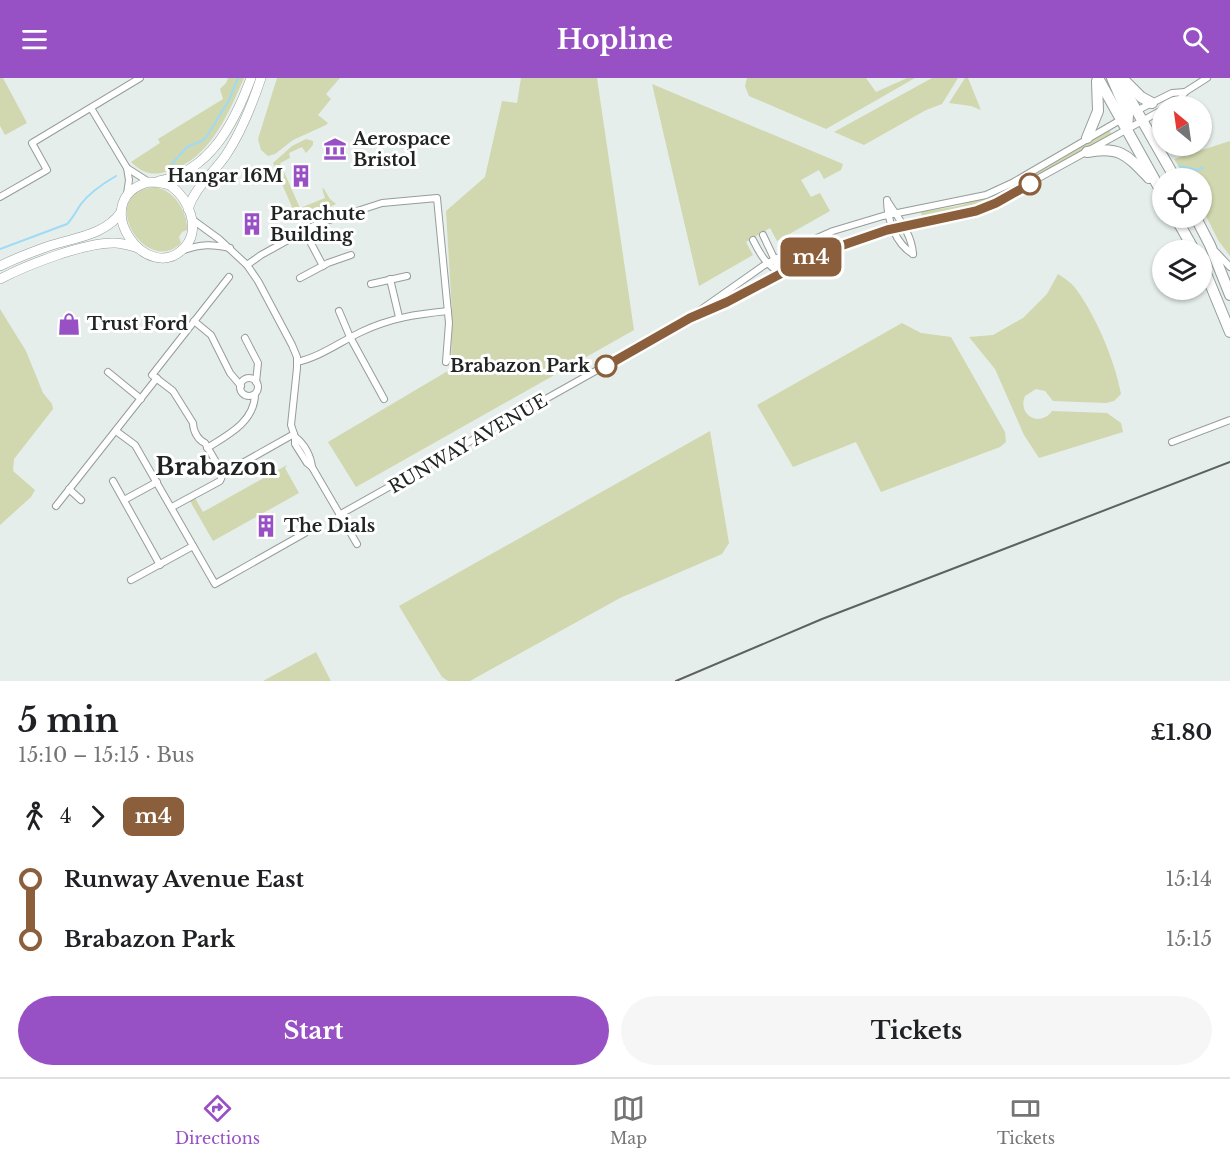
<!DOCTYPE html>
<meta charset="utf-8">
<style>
:root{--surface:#fff;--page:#f6f6f6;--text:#202124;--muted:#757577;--line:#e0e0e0;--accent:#9851c5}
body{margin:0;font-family:"Libre Baskerville",serif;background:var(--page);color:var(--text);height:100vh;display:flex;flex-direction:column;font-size:22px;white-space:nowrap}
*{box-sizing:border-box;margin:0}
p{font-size:20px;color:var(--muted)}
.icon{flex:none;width:33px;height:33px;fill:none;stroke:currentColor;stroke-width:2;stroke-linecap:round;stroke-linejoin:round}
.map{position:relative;height:603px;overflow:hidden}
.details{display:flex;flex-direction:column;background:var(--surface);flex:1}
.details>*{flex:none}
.badge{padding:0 12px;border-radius:9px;font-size:21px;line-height:39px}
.needle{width:39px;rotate:331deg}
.fabs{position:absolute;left:1152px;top:18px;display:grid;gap:12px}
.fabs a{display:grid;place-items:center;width:60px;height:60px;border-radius:50%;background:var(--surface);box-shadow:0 2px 4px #0004;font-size:30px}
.map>.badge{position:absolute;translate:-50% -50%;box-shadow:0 0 0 3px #fff}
.legs{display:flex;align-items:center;gap:9px;height:66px;padding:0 18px;font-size:20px}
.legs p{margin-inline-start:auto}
.overview{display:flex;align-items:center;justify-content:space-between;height:102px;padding:0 18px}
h1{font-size:33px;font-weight:700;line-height:45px}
.action{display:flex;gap:12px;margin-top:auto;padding:12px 18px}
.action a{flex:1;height:69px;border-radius:36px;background:var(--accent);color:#fff;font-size:24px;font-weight:700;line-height:69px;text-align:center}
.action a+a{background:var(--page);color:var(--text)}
ul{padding:0 18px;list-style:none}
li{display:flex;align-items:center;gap:21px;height:60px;font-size:22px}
li i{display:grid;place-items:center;width:9px;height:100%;margin:0 8px;background:currentColor}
li i::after{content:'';width:15px;height:15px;margin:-8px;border:4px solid;border-radius:50%;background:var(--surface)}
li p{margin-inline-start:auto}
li:first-child i{background:linear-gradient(#0000 50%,currentColor 0)}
li:last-child i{background:linear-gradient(currentColor 50%,#0000 0)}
header{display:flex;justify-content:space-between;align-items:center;height:78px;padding:0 18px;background:var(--accent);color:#fff;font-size:27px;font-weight:700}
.menu{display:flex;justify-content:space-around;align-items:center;height:84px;border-top:2px solid var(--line);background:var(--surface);font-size:16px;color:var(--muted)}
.menu a{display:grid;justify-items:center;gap:3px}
.menu .selected{color:var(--accent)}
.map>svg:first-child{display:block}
</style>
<header><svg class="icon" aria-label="menu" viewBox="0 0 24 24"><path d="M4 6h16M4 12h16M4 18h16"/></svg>Hopline<svg class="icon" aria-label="search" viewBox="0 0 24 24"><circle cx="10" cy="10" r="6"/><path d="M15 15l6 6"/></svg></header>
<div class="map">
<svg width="1230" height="603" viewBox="0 0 1230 603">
<rect width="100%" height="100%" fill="#e5eeeb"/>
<g fill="#d1d7ae">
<polygon points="0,0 3,0 27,45 5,57 0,48"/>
<path d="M228 0H244C228 36 210 81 169 93 152 98 144 96 131 84L160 65 158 61 223 21 220 11 226 5Z"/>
<polygon points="277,0 340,0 326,16 331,21 318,37 328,45 326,47 293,62 275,76 268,78 261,72 258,61"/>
<polygon points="521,0 597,0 634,252 356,409 328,364 451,291 452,234 446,133 485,99 502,23 517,25"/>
<polygon points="747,0 866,0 876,14 907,0 915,0 826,51 749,18 745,8"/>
<polygon points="932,0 958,0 942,26 926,32 864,67 834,54"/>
<polygon points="965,0 968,0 981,32 971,28 949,25"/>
<polygon points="652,6 843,86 841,92 824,101 819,92 801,102 811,119 820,115 830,133 777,163 770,150 746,164 753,177 699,208"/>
<polygon points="1109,52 1112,57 988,123 966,131 922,139 921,134 958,128 990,118"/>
<polygon points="306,61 313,63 313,67 306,75 302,69 289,75 290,80 280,85 300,130 325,120 322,110 324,111 330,121 336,126 298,143 273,85 292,68"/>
<polygon points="1230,63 1230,178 1218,162 1202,130 1202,100 1186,100 1174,81"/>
<path d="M155 109C174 112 188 134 187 152L182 154 179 159 181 165C146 200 94 115 155 109Z"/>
<path d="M1058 196C1064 200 1071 204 1076 211 1096 238 1115 283 1121 316L1114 323 1106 325 1053 323 1045 313 1036 311 1025 318C1017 337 1040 350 1052 333L1107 335 1121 345 1123 354 1039 380 1024 357 995 291 969 259 993 257 1023 240 1047 216Z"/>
<polygon points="0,231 26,273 43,315 52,326 53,331 14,381 13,393 35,412 31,419 0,447"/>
<polygon points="902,245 921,255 951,259 1005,354 1006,364 1000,369 881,414 856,364 793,389 757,327"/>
<polygon points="710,353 729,465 722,476 620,520 470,603 448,603 442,599 399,528"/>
<polygon points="287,387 285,390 299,415 213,463 190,423 195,420 203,434"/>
<polygon points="316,574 331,603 263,603"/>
</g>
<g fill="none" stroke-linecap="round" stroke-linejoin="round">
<g stroke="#9edbf5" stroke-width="2">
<polyline points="172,86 187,69 202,63 207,58 229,22 238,0"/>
<polyline points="1179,88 1197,92 1203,90"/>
<path d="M0 171 67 146C73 140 76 133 81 126 90 114 104 105 116 98"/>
</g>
<g stroke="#959d9a" stroke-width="8">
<g id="street">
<polyline points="1173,27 1178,24 1185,14 1207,0"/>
<polyline points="91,30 127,90 149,104"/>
<polyline points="1136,33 1172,15 1185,14"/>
<polyline points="127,116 129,102 127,90"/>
<polyline points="0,119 47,92 32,65 140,0"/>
<path d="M887 122C887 142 896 166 913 176"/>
<path d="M888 124C898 140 912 156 913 176"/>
<polyline points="193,142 219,161 247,187 258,203 292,267 297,279 297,290 291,347 295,359 295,366 307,385 312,389"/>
<polyline points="304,152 323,188"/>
<polyline points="763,157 781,195"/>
<path d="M753 162C760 176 766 187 781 195"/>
<path d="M184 172C201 166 212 166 230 170"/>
<polyline points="1216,174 1230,189"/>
<polyline points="247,187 261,177 317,146 382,125 437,120 449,245 446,284"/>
<polyline points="300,200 328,185 351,177"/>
<polyline points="390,201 399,239"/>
<polyline points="371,206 407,198"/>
<polyline points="339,233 350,259 384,321"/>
<polyline points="699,233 763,188 799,168 833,153 883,138 986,117 1012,105 1122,41"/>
<polyline points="194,243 211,257 230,295 241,308"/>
<polyline points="245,260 258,285 256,304"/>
<path d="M297 284C320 279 340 264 361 254 390 240 417 236 448 233"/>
<polyline points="108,294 141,321"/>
<circle cx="249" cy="309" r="9"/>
<polyline points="116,353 135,367 215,506 305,455"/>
<path d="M295 359C304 365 311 378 312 389L357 466"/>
<polyline points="1172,364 1230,342"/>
<path d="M207 370C228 357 254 344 255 317"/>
<path d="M223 396 205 365C198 362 193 353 193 345L173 313 152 297 229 199"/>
<polyline points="113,403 160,487"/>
<polyline points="69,411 81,422"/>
<polyline points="124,422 157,404"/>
<polyline points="56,428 157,300"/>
<polyline points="172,429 220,403 223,396 294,356"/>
<path d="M339 437 690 240C741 217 790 184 842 166 868 157 894 149 921 144 944 139 966 136 988 128L1162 32"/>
<polyline points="131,502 193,468"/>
</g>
</g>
<g stroke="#959d9a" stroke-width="10">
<g id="secondary">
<path d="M159 103C210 93 234 46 251 0"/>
<path d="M149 104C155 104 165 105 171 108 189 121 201 151 185 169 147 211 85 121 149 104Z"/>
<path d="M188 131C195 109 213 96 226 77 242 53 252 27 261 0"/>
<path d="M0 188C16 180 32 174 49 168 73 160 106 157 121 134"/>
<path d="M0 201C27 187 85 164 115 165 123 165 131 168 138 170"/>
</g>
</g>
<g stroke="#959d9a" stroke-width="12">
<g id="primary">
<polyline points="1098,0 1162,115"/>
<polyline points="1112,0 1128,37 1127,52"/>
<polyline points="1118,0 1175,100"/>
<polyline points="1122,0 1141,19 1152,25"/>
<polyline points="1173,28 1174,27"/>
<polyline points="1087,60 1098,33 1097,3"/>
<path d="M1087 74C1120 68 1127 77 1149 100"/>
<polyline points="1176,140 1194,172"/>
<polyline points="1196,140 1210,167 1230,217"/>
<polyline points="1202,186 1230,254"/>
</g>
</g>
<use href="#street" stroke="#fff" stroke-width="6"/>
<use href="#secondary" stroke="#fff" stroke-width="9"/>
<use href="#primary" stroke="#fff" stroke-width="10"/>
<polyline stroke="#5d6260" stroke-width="2" points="676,603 822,541 1230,384"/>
</g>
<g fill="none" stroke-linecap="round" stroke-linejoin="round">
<g stroke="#fff" stroke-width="14">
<polyline id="line-1" points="606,288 690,240 727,224 820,175 887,152 976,133 996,125 1030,106"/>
</g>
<use href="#line-1" stroke="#8b5e3c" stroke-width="9"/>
</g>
<defs>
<g id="museum-bare" transform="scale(1.8)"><path d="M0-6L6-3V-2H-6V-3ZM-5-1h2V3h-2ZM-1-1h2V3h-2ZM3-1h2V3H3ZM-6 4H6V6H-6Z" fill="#9851c5" stroke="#fff" stroke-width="2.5" paint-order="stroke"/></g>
<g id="building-bare" transform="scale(1.8)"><path d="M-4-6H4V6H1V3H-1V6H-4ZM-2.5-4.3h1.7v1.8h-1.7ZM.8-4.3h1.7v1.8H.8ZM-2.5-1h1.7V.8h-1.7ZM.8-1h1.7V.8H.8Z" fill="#9851c5" stroke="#fff" stroke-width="2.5" paint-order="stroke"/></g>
<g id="shop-bare" transform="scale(1.8)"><path d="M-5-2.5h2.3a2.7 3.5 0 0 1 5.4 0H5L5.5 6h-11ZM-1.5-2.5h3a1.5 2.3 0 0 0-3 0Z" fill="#9851c5" stroke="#fff" stroke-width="2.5" paint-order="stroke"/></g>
</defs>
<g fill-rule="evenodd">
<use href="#museum-bare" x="335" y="71"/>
<use href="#building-bare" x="301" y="98"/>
<use href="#building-bare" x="252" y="146"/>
<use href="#shop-bare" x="69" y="246"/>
<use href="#building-bare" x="266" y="448"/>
</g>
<g fill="#fff" stroke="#8b5e3c" stroke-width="3">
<circle cx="1030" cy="106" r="10"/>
<circle cx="606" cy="288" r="10"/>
</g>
<g text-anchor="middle" stroke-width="6" stroke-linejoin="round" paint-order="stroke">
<g font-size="18" font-weight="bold" fill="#202422" stroke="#fff" text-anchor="start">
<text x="353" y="67">Aerospace<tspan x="353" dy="21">Bristol</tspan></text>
<text x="283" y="104" text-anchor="end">Hangar 16M</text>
<text x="270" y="142">Parachute<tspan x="270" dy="21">Building</tspan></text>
<text x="87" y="252">Trust Ford</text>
<text x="284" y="454">The Dials</text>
</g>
<g font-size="18" font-weight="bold" fill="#202422" stroke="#fff" text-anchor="end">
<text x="590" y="294">Brabazon Park</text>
</g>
<g font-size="18" fill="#202422" stroke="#fff">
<text transform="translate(468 366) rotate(-30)" y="6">RUNWAY AVENUE</text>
</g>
<g font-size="24" font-weight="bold" fill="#202422" stroke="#fff">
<text x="216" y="397">Brabazon</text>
</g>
</g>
</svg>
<div class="fabs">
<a><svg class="needle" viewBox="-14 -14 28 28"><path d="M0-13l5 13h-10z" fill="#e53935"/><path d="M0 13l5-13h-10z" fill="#757577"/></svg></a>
<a><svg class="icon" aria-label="locate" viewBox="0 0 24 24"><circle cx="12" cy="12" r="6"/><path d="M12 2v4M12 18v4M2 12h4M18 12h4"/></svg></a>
<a><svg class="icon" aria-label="layers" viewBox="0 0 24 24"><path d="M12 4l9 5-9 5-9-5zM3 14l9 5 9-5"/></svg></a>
</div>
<b class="badge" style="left:811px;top:179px;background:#8b5e3c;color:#fff">m4</b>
</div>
<section class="details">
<div class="overview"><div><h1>5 min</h1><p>15:10 – 15:15 · Bus</p></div><b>£1.80</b></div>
<div class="legs"><svg class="icon" aria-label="walk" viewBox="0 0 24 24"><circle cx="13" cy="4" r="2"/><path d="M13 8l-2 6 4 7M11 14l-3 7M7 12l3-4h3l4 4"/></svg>4<svg class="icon" aria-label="forward" viewBox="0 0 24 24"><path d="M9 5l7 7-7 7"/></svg><b class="badge" style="background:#8b5e3c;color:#fff">m4</b></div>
<ul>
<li><i style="color:#8b5e3c"></i><b>Runway Avenue East</b><p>15:14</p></li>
<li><i style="color:#8b5e3c"></i><b>Brabazon Park</b><p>15:15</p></li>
</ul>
<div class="action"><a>Start</a><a>Tickets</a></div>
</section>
<nav class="menu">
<a class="selected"><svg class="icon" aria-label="directions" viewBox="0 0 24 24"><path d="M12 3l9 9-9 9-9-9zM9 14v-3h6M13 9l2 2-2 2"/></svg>Directions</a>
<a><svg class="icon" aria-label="map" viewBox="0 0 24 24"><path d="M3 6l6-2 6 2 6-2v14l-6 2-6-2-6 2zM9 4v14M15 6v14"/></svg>Map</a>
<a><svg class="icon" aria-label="tickets" viewBox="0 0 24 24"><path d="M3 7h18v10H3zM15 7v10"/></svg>Tickets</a>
</nav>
